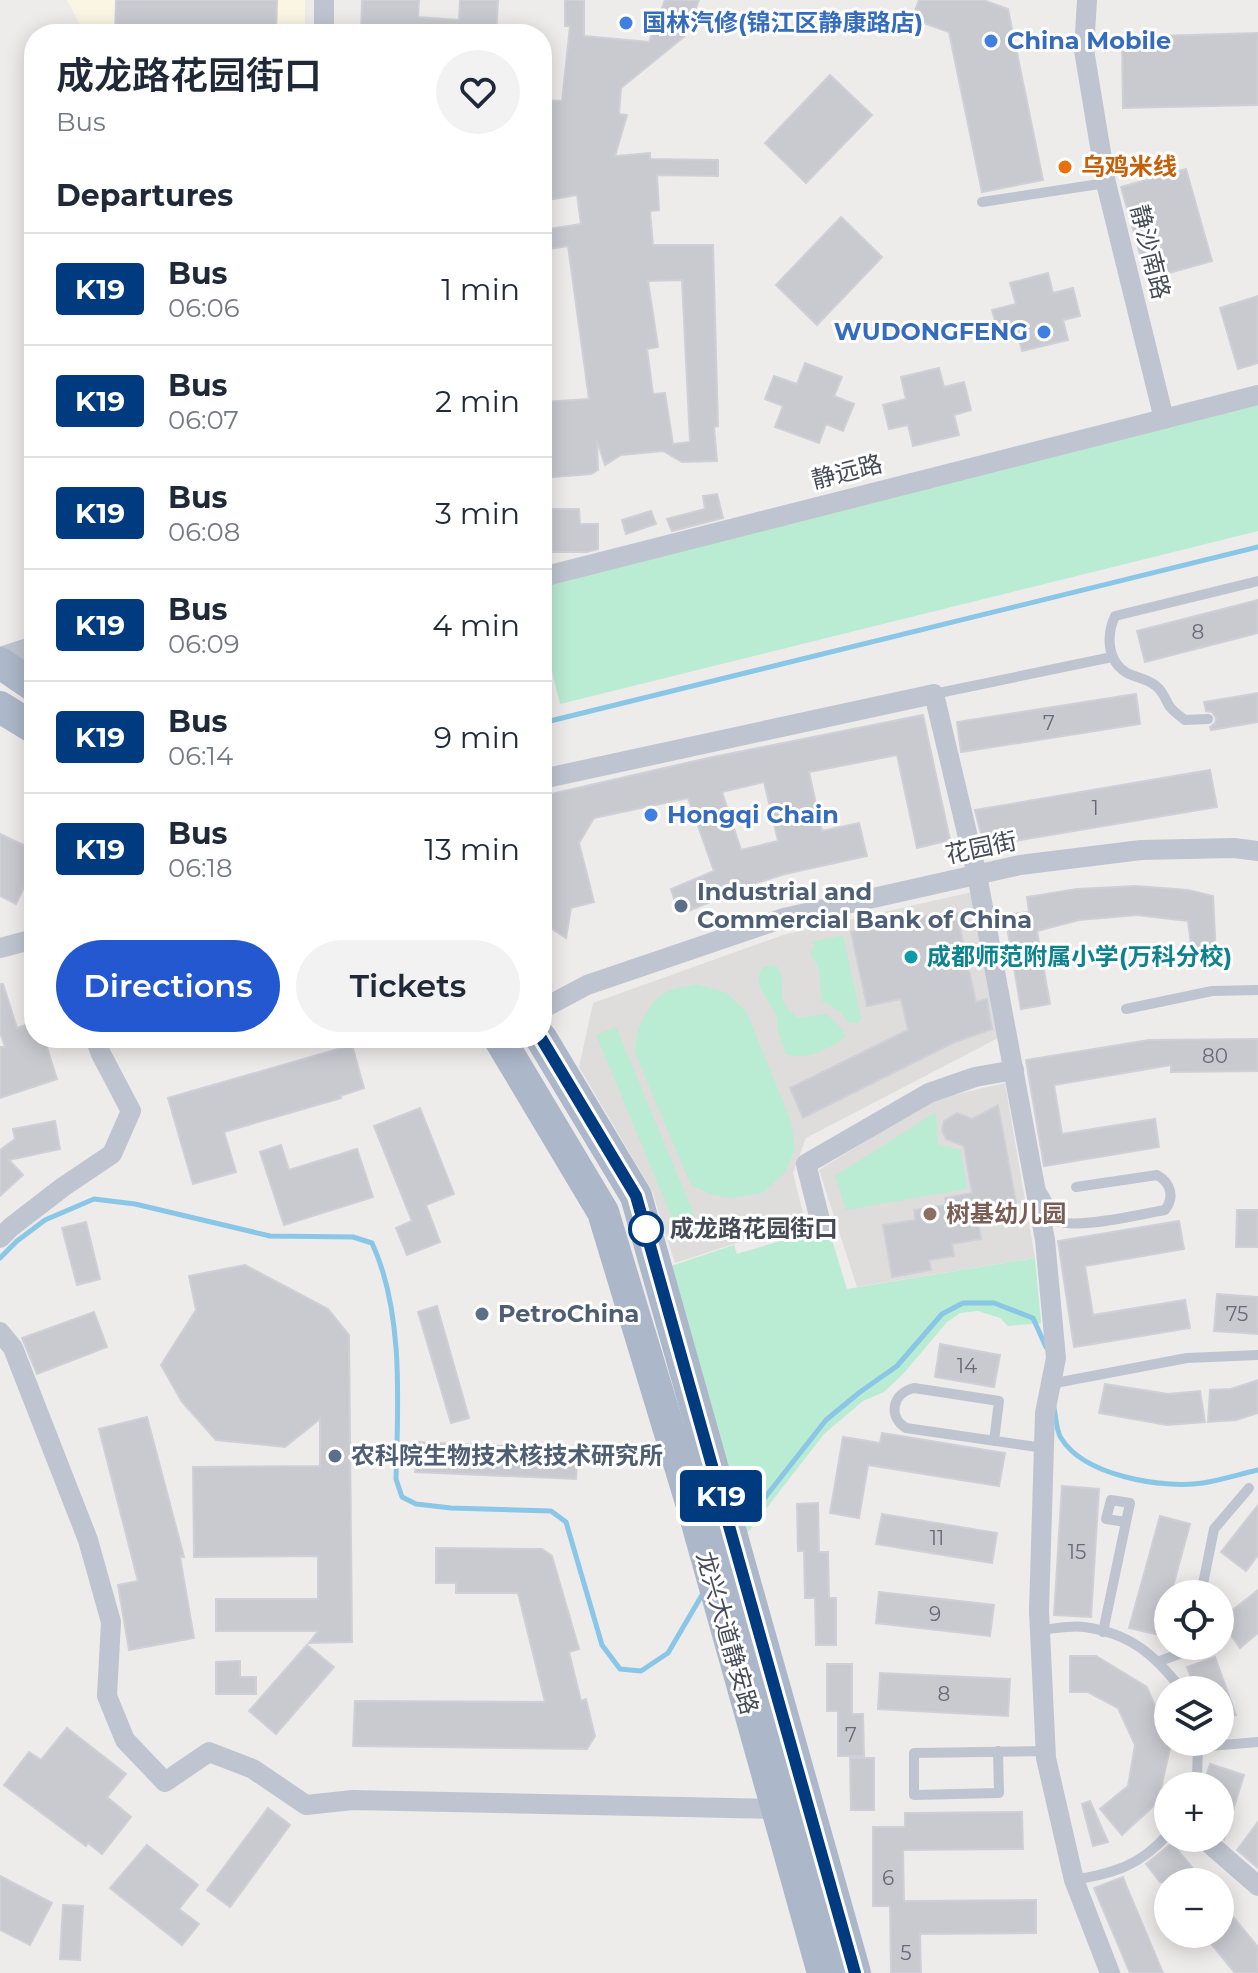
<!DOCTYPE html>
<meta charset="utf-8">
<style>
:root{--surface:#fff;--page:#f2f2f3;--text:#1f2937;--muted:#747a83;--line:#e0e1e3;--accent:#2358d0}
body{margin:0;font-family:Montserrat,"Noto Sans SC",sans-serif;background:var(--page);color:var(--text);height:100vh;display:flex;flex-direction:column;font-size:30px;white-space:nowrap}
*{box-sizing:border-box;margin:0}
p{font-size:26px;color:var(--muted)}
.icon{flex:none;width:44px;height:44px;fill:none;stroke:currentColor;stroke-width:2;stroke-linecap:round;stroke-linejoin:round}
.map{position:relative;flex:1;overflow:hidden}
.side{position:absolute;left:24px;top:24px;width:528px;height:1024px;display:flex;flex-direction:column;background:var(--surface);border-radius:32px;box-shadow:0 4px 20px #0003}
.side>*{flex:none}
.badge{padding:0 16px;border-radius:6px;font-size:28px;line-height:52px}
.tools{position:absolute;left:1154px;top:1580px;display:grid;gap:16px}
.tools a{display:grid;place-items:center;width:80px;height:80px;border-radius:50%;background:var(--surface);box-shadow:0 4px 20px #0003;font-size:40px}
.map>.badge{position:absolute;translate:-50% -50%;box-shadow:0 0 0 4px #fff}
h2{padding:0 32px;font-size:30px;line-height:72px}
.round{display:grid;place-items:center;flex:none;width:84px;height:84px;border-radius:42px;background:var(--page)}
.summary{display:flex;align-items:center;justify-content:space-between;height:136px;padding:0 32px}
h1{font-size:38px;font-weight:600;line-height:60px}
.cta{display:flex;gap:16px;margin-top:auto;padding:16px 32px}
.cta a{flex:1;height:92px;border-radius:48px;background:var(--accent);color:#fff;font-size:32px;font-weight:600;line-height:92px;text-align:center}
.cta a+a{background:var(--page);color:var(--text)}
ul{padding:0;list-style:none}
li{display:flex;align-items:center;gap:24px;height:112px;padding:0 32px;border-top:2px solid var(--line)}
li div{flex:1}
li b{display:block;font-size:30px}
li em{font-style:normal}
li .badge{min-width:88px;font-weight:700;text-align:center}
.map>svg:first-child{display:block}
</style>
<div class="map">
<svg width="1258" height="1973" viewBox="0 0 1258 1973">
<rect width="100%" height="100%" fill="#eeebeb"/>
<polygon fill="#faf6e3" points="67,0 305,0 305,34 85,34"/>
<g fill="#dfdddc">
<polygon points="972,892 1000,1037 806,1138 793,1173 805,1221 675,1263 652,1191 579,1067 593,1003 786,934"/>
<polygon points="1005,1083 1035,1258 857,1287 819,1170 932,1100"/>
</g>
<g fill="#baebd3">
<polygon points="1258,404 1258,531 560,704 542,630 542,586"/>
<polygon points="843,935 861,1017 859,1023 849,1023 841,1012 822,1001 818,965 810,955 814,946 812,942"/>
<path d="M770 965 777 966C790 985 770 997 798 1018L827 1014 843 1030 845 1037C830 1049 806 1061 786 1054L777 1030V1017L759 985V974L762 968Z"/>
<path d="M696 984 725 992 746 1011 791 1121 795 1149 784 1174 762 1193 731 1198 710 1194 691 1185 635 1053C635 1031 645 1005 665 993 673 988 686 987 696 984Z"/>
<polygon points="616,1027 700,1229 680,1237 596,1035"/>
<polygon points="936,1112 938,1144 961,1150 967,1189 846,1210 835,1176"/>
<polygon points="828,1227 847,1289 1035,1258 1041,1323 1008,1326 1000,1318 978,1311 960,1313 947,1322 904,1373 884,1392 863,1401 824,1434 745,1536 668,1267 734,1245 737,1254"/>
</g>
<g fill="none" stroke-linecap="round" stroke-linejoin="round">
<g stroke="#8ac6e5" stroke-width="5">
<polyline points="542,723 1258,547"/>
<path d="M0 1258 17 1241 45 1220 94 1199 135 1204 270 1236 353 1237 372 1243C404 1312 398 1405 396 1479L402 1497 416 1504 451 1508 551 1511 566 1522 602 1645 620 1669 641 1671 668 1653 702 1595"/>
<path d="M1054 1408C1056 1417 1056 1430 1061 1438 1084 1476 1163 1489 1203 1483 1222 1480 1240 1474 1258 1470"/>
<polyline points="744,1524 826,1420 860,1392 897,1366 942,1314 963,1303 994,1303 1033,1318 1046,1347"/>
</g>
</g>
<g fill="#c9c9d0" stroke="#cfd0d7" stroke-width="2" fill-rule="evenodd">
<polygon points="116,0 277,0 276,34 115,34"/>
<polygon points="362,0 419,0 418,17 459,20 460,0 498,0 496,34 361,34"/>
<path d="M565 0H584V36L649 42 665 0H699L685 36 621 88 619 114 627 115 615 156 650 153V159L718 160V176L657 175 659 210 650 211 653 245H713L718 426 714 427 717 461 682 462 663 451 621 455 605 465 597 441 598 470 591 474 542 478 544 402 589 399 568 246 542 250V230L581 224 577 195 542 201V100L562 101 570 26H565ZM682 280 690 442 673 444 665 393 653 394 647 349 658 347 648 281Z"/>
<polygon points="919,0 983,0 1008,9 1043,180 982,192 949,32 912,19"/>
<polygon points="1258,33 1258,105 1123,108 1122,37"/>
<polygon points="830,75 872,115 806,183 765,143"/>
<polygon points="1186,169 1212,261 1147,279 1121,187"/>
<polygon points="841,217 882,257 817,325 776,285"/>
<polygon points="1048,273 1053,293 1073,288 1080,316 1063,320 1068,340 1022,351 1017,330 999,335 992,310 1016,304 1010,283"/>
<polygon points="1258,296 1258,363 1238,369 1220,308"/>
<polygon points="805,363 842,377 834,396 854,404 843,431 826,424 819,443 775,427 783,406 765,399 774,376 797,384"/>
<polygon points="939,368 944,387 964,382 971,410 954,415 959,435 913,446 908,425 889,429 883,405 906,399 901,377"/>
<polygon points="717,494 723,518 672,531 667,519 705,509 703,496"/>
<polygon points="552,509 579,509 580,524 598,524 598,549 587,552 552,552"/>
<polygon points="651,511 656,524 626,534 622,520"/>
<polygon points="1258,600 1258,633 1145,662 1137,631"/>
<polygon points="1258,693 1258,722 1211,730 1210,727 1215,723 1216,718 1212,712 1206,711 1204,702"/>
<polygon points="1136,694 1140,724 961,752 957,722"/>
<path d="M923 715 950 840 917 848 897 755 809 772 822 831 859 823 867 856 785 874 753 884 679 915 671 889 714 871 688 798 594 818 579 843 594 902 571 908 566 938 542 922V796L708 758ZM764 782 778 841 741 850 722 792Z"/>
<polygon points="1210,770 1217,807 984,846 975,810"/>
<polygon points="0,834 34,850 34,867 16,904 0,896"/>
<polygon points="1136,886 1188,890 1213,896 1216,954 1192,953 1188,921 1137,915 1079,920 1037,931 1050,1004 1021,1009 1005,915 1029,912 1027,897 1077,889"/>
<polygon points="956,910 976,1002 987,999 992,1029 955,1042 803,1118 790,1088 908,1030 901,999 867,1006 851,932"/>
<polygon points="0,984 3,984 17,1028 34,1022 34,1038 44,1038 57,1079 0,1098 0,1047 5,1047 0,1032"/>
<polygon points="1258,1039 1258,1071 1171,1072 1171,1065 1054,1085 1062,1134 1155,1119 1159,1147 1044,1166 1026,1060 1149,1040"/>
<polygon points="352,1045 364,1088 340,1096 341,1098 224,1132 236,1172 193,1184 168,1098"/>
<polygon points="998,1105 1018,1214 978,1221 981,1239 952,1244 954,1256 929,1260 931,1270 892,1277 883,1225 915,1220 914,1210 946,1205 945,1198 972,1193 964,1146 946,1139 942,1130 944,1121 957,1113 972,1119"/>
<polygon points="420,1108 454,1194 426,1205 440,1242 407,1255 396,1228 412,1221 374,1126"/>
<polygon points="55,1121 60,1149 9,1160 23,1175 0,1196 0,1150 15,1139 13,1129"/>
<polygon points="281,1145 289,1170 357,1149 373,1197 284,1225 260,1152"/>
<polygon points="1237,1210 1258,1210 1258,1247 1236,1247"/>
<polygon points="1179,1221 1184,1249 1085,1266 1093,1315 1185,1300 1190,1328 1074,1347 1058,1241"/>
<polygon points="86,1222 100,1279 77,1285 62,1228"/>
<polygon points="245,1265 328,1309 349,1335 352,1642 309,1643 318,1631 216,1631 216,1599 318,1599 318,1556 194,1557 193,1467 320,1466 320,1419 285,1447 216,1440 182,1402 161,1365 196,1310 189,1276"/>
<polygon points="1217,1294 1258,1297 1258,1334 1214,1331"/>
<polygon points="437,1306 469,1418 451,1423 418,1312"/>
<polygon points="94,1312 107,1347 37,1374 22,1338"/>
<polygon points="940,1344 1000,1355 994,1387 935,1377"/>
<polygon points="1258,1380 1258,1413 1236,1420 1208,1422 1210,1390 1231,1389"/>
<polygon points="1105,1384 1168,1394 1200,1391 1205,1422 1167,1425 1099,1413"/>
<polygon points="147,1417 184,1557 180,1557 194,1638 129,1650 118,1585 138,1581 99,1429"/>
<polygon points="882,1433 1005,1453 999,1486 868,1465 859,1518 830,1513 843,1437 880,1443"/>
<polygon points="417,1442 578,1450 576,1479 415,1472"/>
<polygon points="1062,1486 1099,1489 1091,1617 1054,1615"/>
<polygon points="818,1503 819,1552 828,1552 829,1598 836,1598 836,1645 816,1645 815,1598 805,1598 804,1551 798,1551 797,1504"/>
<polygon points="1258,1505 1258,1555 1246,1571 1221,1552"/>
<polygon points="882,1514 997,1533 992,1563 876,1544"/>
<polygon points="1160,1516 1190,1524 1171,1594 1168,1594 1168,1607 1160,1635 1129,1628"/>
<polygon points="436,1548 542,1549 552,1556 579,1649 569,1652 581,1701 586,1699 595,1736 587,1749 353,1746 355,1701 545,1702 518,1593 456,1593 456,1583 436,1583"/>
<polygon points="1258,1590 1258,1633 1240,1648 1220,1620"/>
<polygon points="879,1592 994,1605 990,1636 876,1623"/>
<polygon points="307,1645 334,1667 276,1734 249,1711"/>
<polygon points="1070,1656 1096,1656 1147,1687 1171,1744 1158,1802 1122,1835 1100,1809 1128,1786 1135,1745 1118,1708 1088,1692 1070,1692"/>
<polygon points="1215,1657 1236,1715 1220,1721 1220,1690 1196,1690 1187,1667"/>
<polygon points="240,1661 240,1677 256,1677 256,1694 216,1694 216,1662"/>
<polygon points="827,1664 852,1664 852,1714 863,1714 864,1756 838,1756 838,1711 827,1711"/>
<polygon points="880,1673 1010,1679 1008,1716 878,1709"/>
<polygon points="67,1728 126,1774 107,1797 131,1817 102,1854 88,1843 86,1846 4,1785 29,1752 41,1760"/>
<polygon points="850,1758 874,1758 874,1810 851,1810"/>
<polygon points="1210,1764 1244,1775 1224,1839 1220,1836 1220,1786 1203,1786"/>
<polygon points="1090,1801 1108,1842 1093,1846 1082,1804"/>
<polygon points="268,1808 290,1825 230,1907 207,1890"/>
<polygon points="1022,1812 1023,1849 903,1850 904,1901 1036,1900 1036,1933 920,1934 921,1973 891,1973 890,1906 873,1906 873,1827 905,1827 905,1813"/>
<polygon points="1258,1822 1258,1868 1237,1850"/>
<polygon points="1172,1843 1204,1882 1160,1882 1146,1864"/>
<polygon points="147,1845 198,1885 179,1909 199,1924 182,1945 110,1888"/>
<polygon points="0,1876 52,1903 30,1945 0,1930"/>
<polygon points="1123,1877 1128,1890 1163,1973 1130,1973 1094,1888"/>
<polygon points="1220,1901 1258,1947 1258,1973 1235,1973 1203,1934 1220,1934"/>
<polygon points="63,1905 83,1906 80,1960 60,1959"/>
</g>
<g fill="none" stroke-linecap="round" stroke-linejoin="round">
<g stroke="#bfc5d0" stroke-width="10">
<polyline points="982,202 1106,183"/>
<polyline points="934,694 1112,657"/>
<path d="M1208 719 1185 720C1180 716 1174 712 1170 707 1165 700 1164 692 1156 686 1148 679 1137 678 1127 673 1107 661 1106 636 1115 616L1258 581"/>
<polyline points="1126,1009 1212,991 1258,990"/>
<path d="M1041 1191C1048 1198 1050 1212 1056 1219 1068 1232 1146 1213 1165 1210 1175 1197 1171 1183 1157 1175L1076 1187"/>
<polyline points="1050,1384 1187,1358 1258,1355"/>
<path d="M994 1441 999 1401 914 1388C893 1393 887 1416 906 1428L1044 1448"/>
<polyline points="1201,1594 1214,1529 1249,1488"/>
<path d="M1040 1630C1054 1629 1071 1625 1084 1627 1130 1633 1155 1655 1182 1690"/>
<polyline points="1103,1632 1130,1503 1111,1500 1106,1519 1126,1522"/>
<polyline points="1160,1661 1179,1654 1184,1646"/>
<polyline points="1198,1747 1258,1742"/>
<polyline points="998,1751 999,1793 914,1795 914,1753 1046,1751"/>
<polyline points="1194,1786 1197,1779 1198,1744"/>
<path d="M1074 1880C1114 1873 1140 1866 1168 1834"/>
</g>
<g stroke="#bfc5d0" stroke-width="20">
<polyline points="1087,0 1084,50 1106,183 1164,419"/>
<polyline points="324,34 324,0"/>
<polyline points="542,577 1258,395"/>
<polyline points="0,657 34,646"/>
<polyline points="542,779 934,694 977,875 1045,1240 1056,1358 1045,1413 1039,1611 1046,1758 1074,1880 1110,1973"/>
<polyline points="0,948 34,939"/>
<polyline points="542,1009 587,985 784,918 1020,865 1141,850 1234,848 1258,851"/>
<polyline points="822,1228 806,1164 929,1093 975,1077 1014,1070"/>
<polyline points="0,1238 11,1227 63,1187 112,1154 131,1111 101,1054 95,1038"/>
<polyline points="0,1332 13,1348 88,1540 111,1622 107,1696 125,1740 165,1782 209,1752 253,1769 306,1805 353,1800 777,1809"/>
<polyline points="1203,1838 1258,1886"/>
</g>
<g stroke="#acb7c9" stroke-width="32">
<polyline points="0,663 34,686"/>
<polyline points="0,707 34,728"/>
<polyline points="499,1038 603,1212 693,1509 823,1973"/>
<polyline points="541,1038 636,1196 855,1973"/>
</g>
</g>
<g fill="none" stroke-linecap="round" stroke-linejoin="round">
<g stroke="#fff" stroke-width="18">
<polyline id="line" points="541,1038 636,1196 855,1973"/>
</g>
<use href="#line" stroke="#003b80" stroke-width="12"/>
</g>
<g fill="#3f7fe0" stroke="#fff" stroke-width="3">
<circle cx="626" cy="23" r="8"/>
<circle cx="991" cy="41" r="8"/>
<circle cx="1044" cy="332" r="8"/>
<circle cx="651" cy="815" r="8"/>
</g>
<circle fill="#e8710a" stroke="#fff" stroke-width="3" cx="1065" cy="167" r="8"/>
<g fill="#5c6f8a" stroke="#fff" stroke-width="3">
<circle cx="681" cy="906" r="8"/>
<circle cx="482" cy="1314" r="8"/>
<circle cx="335" cy="1456" r="8"/>
</g>
<circle fill="#0f9aa8" stroke="#fff" stroke-width="3" cx="911" cy="957" r="8"/>
<circle fill="#8d6e63" stroke="#fff" stroke-width="3" cx="930" cy="1214" r="8"/>
<circle fill="#fff" stroke="#003b80" stroke-width="4" cx="646" cy="1229" r="16"/>
<g text-anchor="middle" stroke-width="6" stroke-linejoin="round" paint-order="stroke">
<g font-size="20" fill="#666b75">
<text x="1198" y="639">8</text>
<text x="1049" y="730">7</text>
<text x="1095" y="815">1</text>
<text x="1215" y="1063">80</text>
<text x="1237" y="1321">75</text>
<text x="967" y="1373">14</text>
<text x="937" y="1545">11</text>
<text x="1077" y="1559">15</text>
<text x="935" y="1621">9</text>
<text x="944" y="1701">8</text>
<text x="851" y="1742">7</text>
<text x="888" y="1885">6</text>
<text x="906" y="1960">5</text>
</g>
<g font-size="24" font-weight="bold" fill="#366cbe" stroke="#fff" text-anchor="start">
<text x="642" y="31">国林汽修(锦江区静康路店)</text>
<text x="1007" y="49">China Mobile</text>
<text x="1028" y="340" text-anchor="end">WUDONGFENG</text>
<text x="667" y="823">Hongqi Chain</text>
</g>
<g font-size="24" font-weight="bold" fill="#c56008" stroke="#fff" text-anchor="start">
<text x="1081" y="175">乌鸡米线</text>
</g>
<g font-size="24" fill="#454c57" stroke="#fff">
<text transform="translate(1150 252) rotate(76)" y="8">静沙南路</text>
<text transform="translate(847 472) rotate(-14)" y="8">静远路</text>
<text transform="translate(981 848) rotate(-12)" y="8">花园街</text>
<text transform="translate(727 1633) rotate(74)" y="8">龙兴大道静安路</text>
</g>
<g font-size="24" font-weight="bold" fill="#4e5e75" stroke="#fff" text-anchor="start">
<text x="697" y="900">Industrial and<tspan x="697" dy="28">Commercial Bank of China</tspan></text>
<text x="498" y="1322">PetroChina</text>
<text x="351" y="1464">农科院生物技术核技术研究所</text>
</g>
<g font-size="24" font-weight="bold" fill="#0d838f" stroke="#fff" text-anchor="start">
<text x="927" y="965">成都师范附属小学(万科分校)</text>
</g>
<g font-size="24" font-weight="bold" fill="#785e54" stroke="#fff" text-anchor="start">
<text x="946" y="1222">树基幼儿园</text>
</g>
<g font-size="24" font-weight="bold" fill="#454c57" stroke="#fff" text-anchor="start">
<text x="670" y="1237">成龙路花园街口</text>
</g>
</g>
</svg>
<div class="tools">
<a><svg class="icon" aria-label="locate" viewBox="0 0 24 24"><circle cx="12" cy="12" r="6"/><path d="M12 2v4M12 18v4M2 12h4M18 12h4"/></svg></a>
<a><svg class="icon" aria-label="layers" viewBox="0 0 24 24"><path d="M12 4l9 5-9 5-9-5zM3 14l9 5 9-5"/></svg></a>
<a>+</a>
<a>−</a>
</div>
<b class="badge" style="left:721px;top:1496px;background:#003b80;color:#fff">K19</b>
<section class="side">
<div class="summary"><div><h1>成龙路花园街口</h1><p>Bus</p></div><a class="round"><svg class="icon" aria-label="heart" viewBox="0 0 24 24"><path d="M12 20l-8-8c-3-5 5-10 8-4 3-6 11-1 8 4z"/></svg></a></div>
<h2>Departures</h2>
<ul>
<li><span class="badge" style="background:#003b80;color:#fff">K19</span><div><b>Bus</b><p>06:06</p></div><em>1 min</em></li>
<li><span class="badge" style="background:#003b80;color:#fff">K19</span><div><b>Bus</b><p>06:07</p></div><em>2 min</em></li>
<li><span class="badge" style="background:#003b80;color:#fff">K19</span><div><b>Bus</b><p>06:08</p></div><em>3 min</em></li>
<li><span class="badge" style="background:#003b80;color:#fff">K19</span><div><b>Bus</b><p>06:09</p></div><em>4 min</em></li>
<li><span class="badge" style="background:#003b80;color:#fff">K19</span><div><b>Bus</b><p>06:14</p></div><em>9 min</em></li>
<li><span class="badge" style="background:#003b80;color:#fff">K19</span><div><b>Bus</b><p>06:18</p></div><em>13 min</em></li>
</ul>
<div class="cta"><a>Directions</a><a>Tickets</a></div>
</section>
</div>
